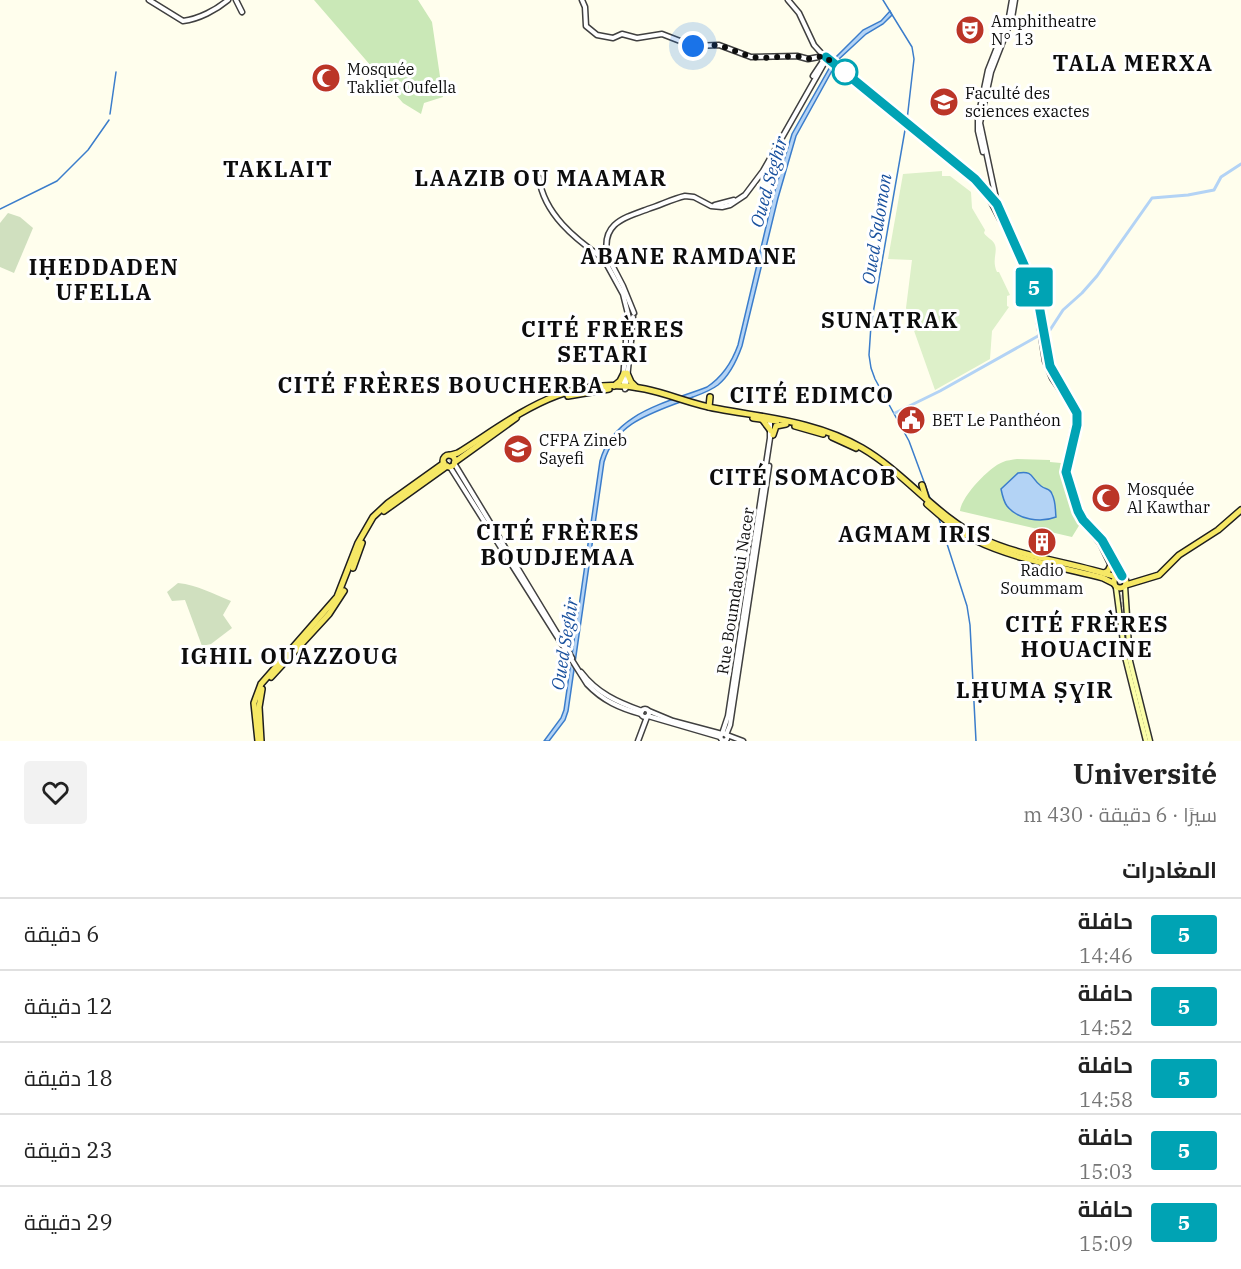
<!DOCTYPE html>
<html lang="ar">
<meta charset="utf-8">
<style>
:root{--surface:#fff;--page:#f2f2f2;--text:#222;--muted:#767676;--line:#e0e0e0}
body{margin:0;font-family:"IBM Plex Serif",Cairo,serif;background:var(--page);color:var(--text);direction:rtl;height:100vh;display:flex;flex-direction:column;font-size:22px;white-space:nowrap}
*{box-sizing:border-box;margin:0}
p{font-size:20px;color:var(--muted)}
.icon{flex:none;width:33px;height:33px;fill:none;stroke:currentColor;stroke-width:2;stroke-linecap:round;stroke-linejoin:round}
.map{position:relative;height:741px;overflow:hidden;direction:ltr}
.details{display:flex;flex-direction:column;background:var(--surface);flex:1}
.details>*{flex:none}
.badge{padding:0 12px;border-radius:4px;font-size:21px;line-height:39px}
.you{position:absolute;width:30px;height:30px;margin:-15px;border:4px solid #fff;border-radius:50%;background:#1a73e8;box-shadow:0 0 0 9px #1a73e833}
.map>.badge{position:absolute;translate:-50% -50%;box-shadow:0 0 0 3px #fff}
h2{padding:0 24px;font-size:22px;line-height:54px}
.round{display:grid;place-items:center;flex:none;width:63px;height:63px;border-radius:6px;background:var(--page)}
.headline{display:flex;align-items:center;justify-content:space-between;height:102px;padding:0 24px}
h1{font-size:28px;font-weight:700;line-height:45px}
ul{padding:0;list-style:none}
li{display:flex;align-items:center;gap:18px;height:72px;padding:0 24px;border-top:2px solid var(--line)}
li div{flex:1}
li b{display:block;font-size:22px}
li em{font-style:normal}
li .badge{min-width:66px;font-weight:700;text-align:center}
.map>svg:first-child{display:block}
</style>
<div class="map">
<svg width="1241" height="741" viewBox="0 0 1241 741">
<rect width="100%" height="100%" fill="#fffeed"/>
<g fill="#cae8b7">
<polygon points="314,0 418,0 432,22 443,97 424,103 421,114 403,103"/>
<path d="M1017 459 1050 460V462L1061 463 1060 471 1075 515 1080 524 1072 537 960 511C961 497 989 467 1003 462 1007 460 1012 460 1017 459Z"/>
</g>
<g fill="#d0e0bf">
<polygon points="8,213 20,217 33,228 14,273 0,267 0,223"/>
<path d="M178 583C198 585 213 594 231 601L223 615 232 628 211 644 202 646 185 600 172 601 167 592Z"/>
</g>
<path fill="#ddf0c9" d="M942 171V176H950L971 192 972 208 985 230 984 233C987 238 992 239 994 243 999 251 991 259 997 272H999L1010 295 1007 296V306L1009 307 992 331 990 359 935 390 906 308 912 260 888 259 903 174Z"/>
<g fill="#b3d3f5" stroke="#3b7dcb" stroke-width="1.5">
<path d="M890 11 892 15 883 24 866 34 838 60 796 136 778 198 742 346C737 360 729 376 718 385 710 391 701 394 693 397 657 412 616 420 604 462L568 711 565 720 549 741H544L561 718 564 710 600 461C613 413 666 403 707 387 722 377 732 362 738 345L773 197 792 134 835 58 863 30 881 21Z"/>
<path d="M1018 473C1034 470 1031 479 1041 486 1046 490 1050 488 1052 494 1056 502 1055 508 1056 517 1041 523 1018 520 1007 506 1004 502 1002 494 1001 489Z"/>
</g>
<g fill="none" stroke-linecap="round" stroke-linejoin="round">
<g stroke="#3b7dcb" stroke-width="1.5">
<polyline points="883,0 912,47 914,59 907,120"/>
<polyline points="110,114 116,72"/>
<polyline points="905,130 871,325 869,355 871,368 875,379 909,441 930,498"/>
<polyline points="0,209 57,181 88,150 109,120"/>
<polyline points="939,519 967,606 970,625 976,741"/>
</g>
<g stroke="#b3d3f5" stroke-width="3">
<polyline points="1045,332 1050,330 1063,310 1082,293 1097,276 1152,198 1188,195 1214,190 1221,177 1241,164"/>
<polyline points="895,413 940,391 1038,336"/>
</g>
<polyline stroke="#dbdacb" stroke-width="4" stroke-dasharray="4 2" stroke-linecap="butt" points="1116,568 1121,587"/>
<g stroke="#dbdacb" stroke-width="5" stroke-dasharray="5 2.5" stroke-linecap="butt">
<polyline points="443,466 457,457"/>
<polyline points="1110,577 1120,585 1126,626"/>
</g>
<g stroke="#404040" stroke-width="7">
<g id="tertiary">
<path d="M149 0 183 21C199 19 216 10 228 0"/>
<polyline points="236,0 242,12"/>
<polyline points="582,0 585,7 586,26 597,35 613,38 622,34 637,38 662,34 693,46 719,45 751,57 797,56 808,59 824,56"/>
<polyline points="788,0 799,13 814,45 824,56 975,179 997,204 1037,294 1050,366 1077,413 1077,425 1066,472 1079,511 1083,520 1102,540 1122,577"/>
<polyline points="824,59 973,181 990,200 1000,219"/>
<polyline points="813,76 825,58"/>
<polyline points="983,152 978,131 978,118 988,70 1009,17 1012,0"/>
<path d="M539 178C544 214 575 239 604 259"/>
<polyline points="997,203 980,123 991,72 1012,18 1015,0"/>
<polyline points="715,205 734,200"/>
<path d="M608 257C600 224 623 218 648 209 661 205 672 199 685 196L694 197 711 206 722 207 730 205 745 195 763 171 826 60"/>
<polyline points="1019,258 1032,287"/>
<polyline points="610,261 623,286 634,313"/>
<polyline points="606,263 623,294 628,314"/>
<polyline points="1036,302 1045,361 1052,378 1072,407 1076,416 1064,470"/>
<polyline points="626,339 628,316"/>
<polyline points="631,340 633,317"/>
<polyline points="626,388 631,341"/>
<polyline points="625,389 623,380 626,341"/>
<polyline points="454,463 572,658"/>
<path d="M450 467 587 684C603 701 620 708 641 714"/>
<polyline points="1071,495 1078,517 1100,543 1116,576"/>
<path d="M581 672C597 693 617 702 642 711"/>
<circle cx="645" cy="713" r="4"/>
<polyline points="649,711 673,721 722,734"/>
<polyline points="648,716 720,737"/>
<circle cx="724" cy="737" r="3.5"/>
<polyline points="722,734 728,716 770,438 770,419"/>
<polyline points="726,735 730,725 769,466"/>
<polyline points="727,735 743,741"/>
<polyline points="638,741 647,717"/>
</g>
</g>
<g stroke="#2f2f2f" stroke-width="7">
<g id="secondary">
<polyline points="1125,586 1130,661 1150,741"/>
<polyline points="1116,588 1125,657 1146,741"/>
</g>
</g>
<g stroke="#1e1e1e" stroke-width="8">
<g id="primary">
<polyline points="627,373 631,382 636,387"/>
<polyline points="614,386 620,381 624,373"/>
<polyline points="568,396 609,389"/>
<polyline points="709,407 710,397"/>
<polyline points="753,418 777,421"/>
<polyline points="762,419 771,431"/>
<polyline points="795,426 823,434"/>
<polyline points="773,435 776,426 786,424"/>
<polyline points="832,437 856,448"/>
<path d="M451 455 458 453C520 414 566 373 645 389 670 394 693 405 719 409 768 418 818 422 862 448 905 473 936 516 981 538 1023 558 1072 562 1116 577"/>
<circle cx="449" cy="461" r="6"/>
<polyline points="455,462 516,418"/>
<polyline points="922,485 926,498"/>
<path d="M927 504C942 517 957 531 975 540 1011 558 1064 568 1103 578L1113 583"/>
<polyline points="384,511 447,466"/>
<polyline points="353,568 362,543"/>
<polyline points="1104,573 1108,571 1111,565"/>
<circle cx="1120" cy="582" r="6"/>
<polyline points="1126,585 1159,575 1179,555 1218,530 1241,510"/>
<polyline points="271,677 329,614 344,591"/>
<polyline points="258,741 254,703 261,684 337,597 358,543 373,517 388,503 444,463"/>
<polyline points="261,741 259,707 262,689"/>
</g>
</g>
<use href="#tertiary" stroke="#fff" stroke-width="4"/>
<use href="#secondary" stroke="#fbfea9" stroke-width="4"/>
<use href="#primary" stroke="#f6e865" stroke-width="5"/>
</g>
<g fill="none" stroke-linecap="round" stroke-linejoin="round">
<g stroke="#fff" stroke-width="14">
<polyline id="line" points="826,57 975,179 997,204 1037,294 1050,366 1077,413 1077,425 1066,472 1078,511 1083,520 1102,540 1122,576"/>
</g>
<use href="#line" stroke="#00a3b4" stroke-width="9"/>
<polyline stroke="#0d0d0d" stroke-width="6" stroke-dasharray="0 10.8" points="693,46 719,45 751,57 760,58 797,56 808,59 824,56 845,72"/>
</g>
<defs>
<g id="theatre-disc" transform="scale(1.5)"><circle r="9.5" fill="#bb3527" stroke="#fff"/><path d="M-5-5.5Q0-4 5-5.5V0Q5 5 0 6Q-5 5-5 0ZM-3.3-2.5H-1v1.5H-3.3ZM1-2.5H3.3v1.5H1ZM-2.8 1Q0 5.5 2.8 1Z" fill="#fff"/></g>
<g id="mosque-disc" transform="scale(1.5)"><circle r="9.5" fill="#bb3527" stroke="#fff"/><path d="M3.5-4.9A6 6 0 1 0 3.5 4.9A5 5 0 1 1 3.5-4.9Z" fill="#fff"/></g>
<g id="university-disc" transform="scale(1.5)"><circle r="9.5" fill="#bb3527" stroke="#fff"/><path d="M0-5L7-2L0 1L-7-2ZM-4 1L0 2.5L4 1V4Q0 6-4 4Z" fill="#fff"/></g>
<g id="civic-disc" transform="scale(1.5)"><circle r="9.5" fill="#bb3527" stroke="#fff"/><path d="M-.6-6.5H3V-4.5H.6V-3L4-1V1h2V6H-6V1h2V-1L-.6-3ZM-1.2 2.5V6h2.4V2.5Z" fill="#fff"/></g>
<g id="building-disc" transform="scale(1.5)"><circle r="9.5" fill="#bb3527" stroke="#fff"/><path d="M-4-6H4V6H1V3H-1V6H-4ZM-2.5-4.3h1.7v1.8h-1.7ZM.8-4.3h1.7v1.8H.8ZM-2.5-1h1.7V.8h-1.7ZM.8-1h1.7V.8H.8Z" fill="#fff"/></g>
</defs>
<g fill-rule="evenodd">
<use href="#theatre-disc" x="970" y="30"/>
<use href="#mosque-disc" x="326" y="78"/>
<use href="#university-disc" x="944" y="102"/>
<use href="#civic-disc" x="911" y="420"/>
<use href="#university-disc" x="518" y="449"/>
<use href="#mosque-disc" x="1106" y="498"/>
<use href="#building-disc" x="1042" y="542"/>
</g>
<circle fill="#fff" stroke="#00a3b4" stroke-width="3" cx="845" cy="72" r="12"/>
<g text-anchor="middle" stroke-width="6" stroke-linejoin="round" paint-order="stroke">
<g font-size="16" fill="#0d0d0d" stroke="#fff" text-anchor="start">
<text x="991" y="27">Amphitheatre<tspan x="991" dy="18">N° 13</tspan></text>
<text x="347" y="75">Mosquée<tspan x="347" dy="18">Takliet Oufella</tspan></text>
<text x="965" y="99">Faculté des<tspan x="965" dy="18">sciences exactes</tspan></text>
<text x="932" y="426">BET Le Panthéon</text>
<text x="539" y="446">CFPA Zineb<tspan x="539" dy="18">Sayefi</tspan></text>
<text x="1127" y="495">Mosquée<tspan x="1127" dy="18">Al Kawthar</tspan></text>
<text x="1042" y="576" text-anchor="middle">Radio<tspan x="1042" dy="18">Soummam</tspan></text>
</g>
<g font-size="16" fill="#0d0d0d" stroke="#fff">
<text transform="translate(735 591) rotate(-81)" y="6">Rue Boumdaoui Nacer</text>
</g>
<g font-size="18" font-style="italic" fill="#18509d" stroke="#fff">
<text transform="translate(769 182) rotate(-74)" y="6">Oued Seghir</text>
<text transform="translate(877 229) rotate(-81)" y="6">Oued Salomon</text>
<text transform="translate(565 644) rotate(-81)" y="6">Oued Seghir</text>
</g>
<g font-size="22" font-weight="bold" letter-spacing="1.5" fill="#0d0d0d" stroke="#fff">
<text x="1133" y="71">TALA MERXA</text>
<text x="278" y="177">TAKLAIT</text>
<text x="541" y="186">LAAZIB OU MAAMAR</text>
<text x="689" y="264">ABANE RAMDANE</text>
<text x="104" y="275">IḤEDDADEN<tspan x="104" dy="25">UFELLA</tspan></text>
<text x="890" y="328">SUNAṬRAK</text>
<text x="603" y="337">CITÉ FRÈRES<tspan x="603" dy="25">SETARI</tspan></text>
<text x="441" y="393">CITÉ FRÈRES BOUCHERBA</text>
<text x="812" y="403">CITÉ EDIMCO</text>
<text x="803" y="485">CITÉ SOMACOB</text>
<text x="558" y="540">CITÉ FRÈRES<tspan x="558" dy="25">BOUDJEMAA</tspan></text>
<text x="915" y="542">AGMAM IRIS</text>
<text x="1087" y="632">CITÉ FRÈRES<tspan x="1087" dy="25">HOUACINE</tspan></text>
<text x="290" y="664">IGHIL OUAZZOUG</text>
<text x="1035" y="698">LḤUMA ṢƔIR</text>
</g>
</g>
</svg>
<div class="you" style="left:693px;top:46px"></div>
<b class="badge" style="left:1034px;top:287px;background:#00a3b4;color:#fff">5</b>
</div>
<section class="details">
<div class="headline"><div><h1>Université</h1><p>سيرًا · 6 دقيقة · 430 m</p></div><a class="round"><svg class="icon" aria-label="heart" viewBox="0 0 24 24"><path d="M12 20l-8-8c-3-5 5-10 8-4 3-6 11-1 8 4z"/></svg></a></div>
<h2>المغادرات</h2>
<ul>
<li><span class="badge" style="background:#00a3b4;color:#fff">5</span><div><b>حافلة</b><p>14:46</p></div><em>6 دقيقة</em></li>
<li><span class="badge" style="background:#00a3b4;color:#fff">5</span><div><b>حافلة</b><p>14:52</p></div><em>12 دقيقة</em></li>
<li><span class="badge" style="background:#00a3b4;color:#fff">5</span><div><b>حافلة</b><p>14:58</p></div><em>18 دقيقة</em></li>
<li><span class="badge" style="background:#00a3b4;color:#fff">5</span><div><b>حافلة</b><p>15:03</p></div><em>23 دقيقة</em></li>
<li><span class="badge" style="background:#00a3b4;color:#fff">5</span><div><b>حافلة</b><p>15:09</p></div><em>29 دقيقة</em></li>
</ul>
</section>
